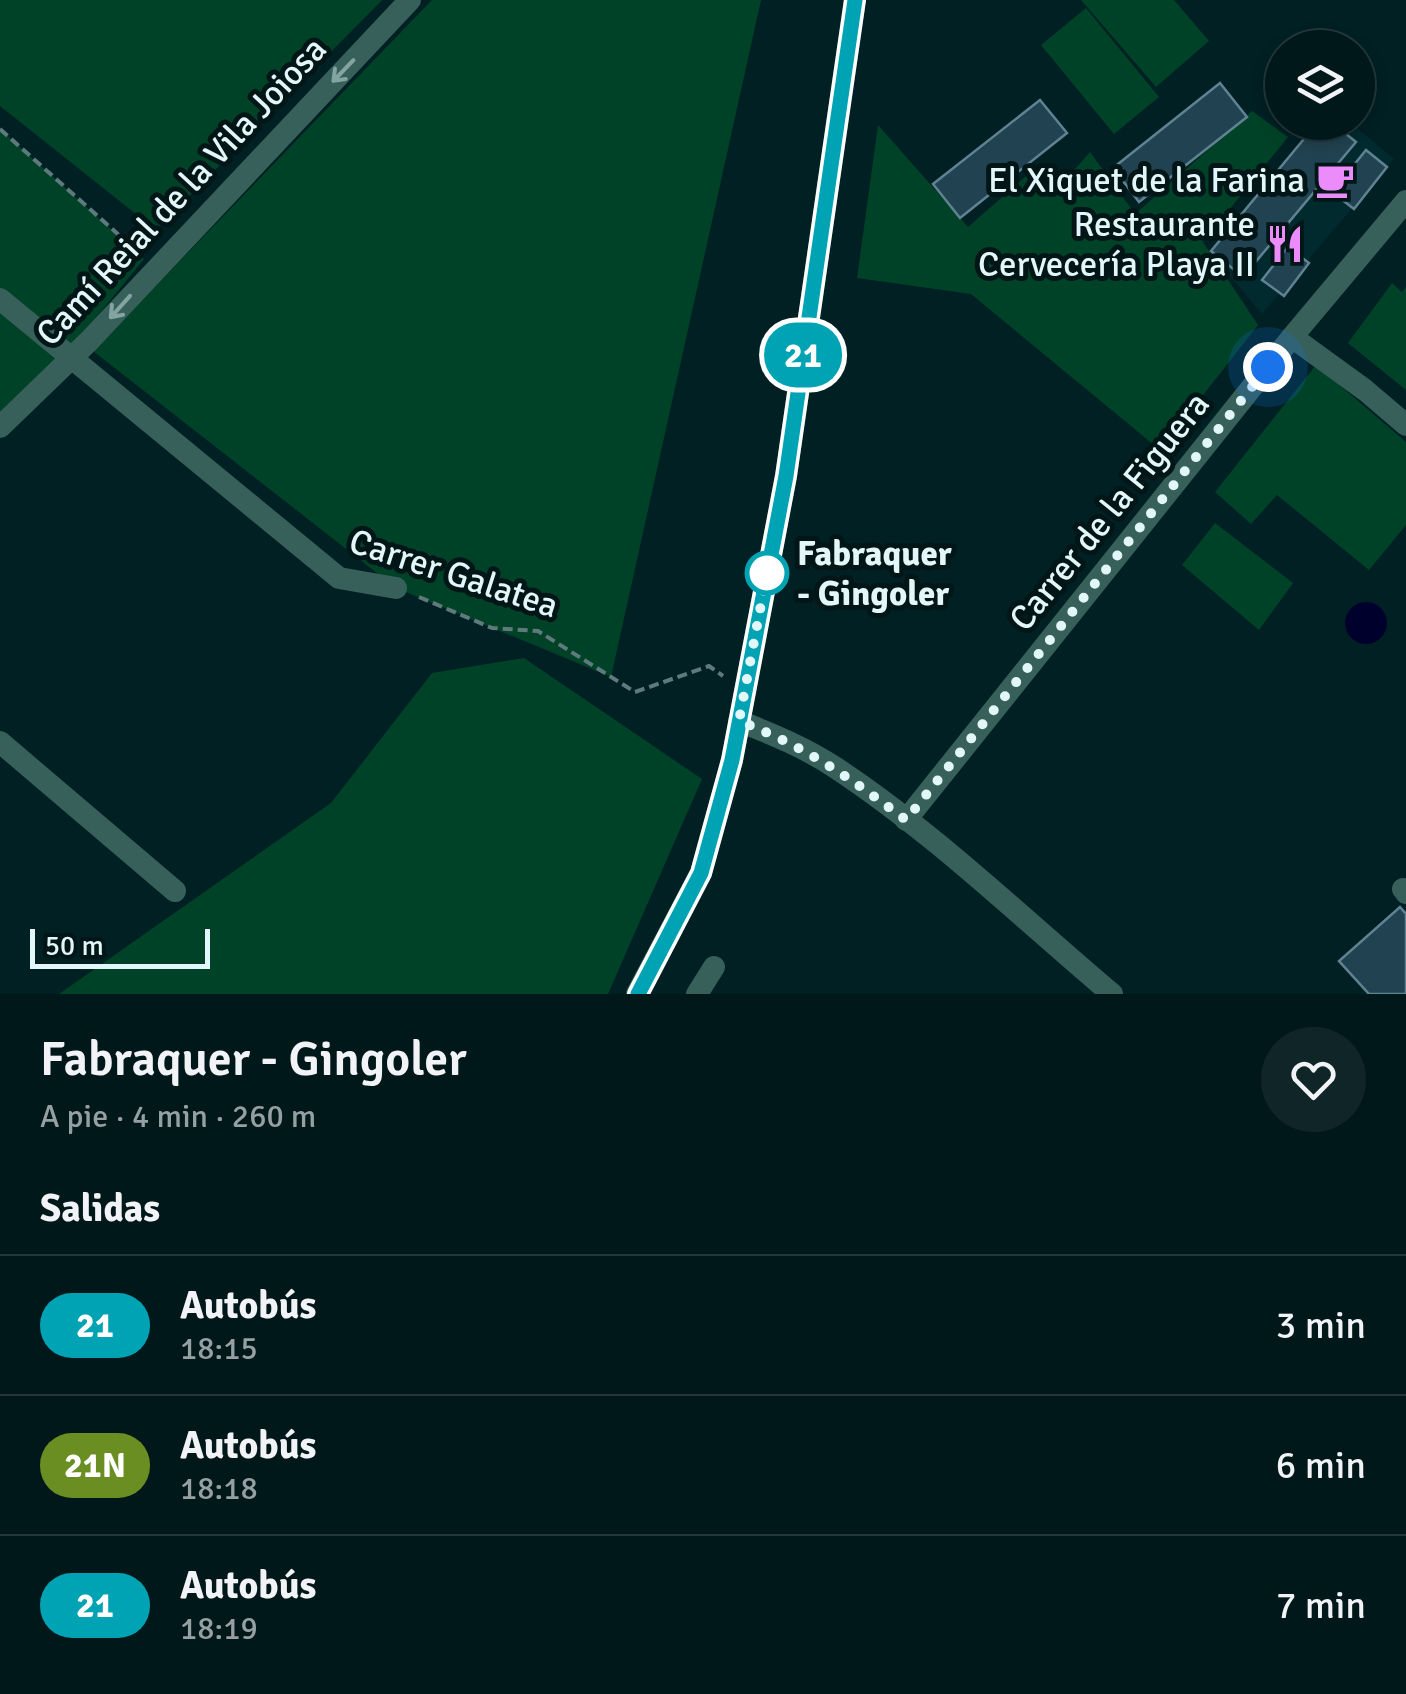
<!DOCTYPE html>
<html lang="es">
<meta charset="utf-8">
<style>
:root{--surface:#01181b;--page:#0f2528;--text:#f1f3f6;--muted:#96a0a3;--line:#23373a}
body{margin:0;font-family:Signika,sans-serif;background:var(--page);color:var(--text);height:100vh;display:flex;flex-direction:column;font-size:38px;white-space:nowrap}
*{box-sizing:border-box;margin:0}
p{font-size:32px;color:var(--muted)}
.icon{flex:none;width:55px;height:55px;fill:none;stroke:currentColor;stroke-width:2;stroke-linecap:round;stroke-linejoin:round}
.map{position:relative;height:994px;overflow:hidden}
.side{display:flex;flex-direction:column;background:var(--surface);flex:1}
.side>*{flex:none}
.badge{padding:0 20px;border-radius:32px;font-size:35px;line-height:65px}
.fabs{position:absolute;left:1265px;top:30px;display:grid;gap:20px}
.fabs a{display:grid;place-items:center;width:110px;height:110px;border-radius:50%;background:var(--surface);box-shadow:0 5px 15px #0003,0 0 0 2px var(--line);font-size:50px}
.scale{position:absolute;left:30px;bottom:25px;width:180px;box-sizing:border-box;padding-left:10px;border:5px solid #e1f7fa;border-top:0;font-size:28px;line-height:35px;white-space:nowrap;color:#e1f7fa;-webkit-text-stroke:8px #021618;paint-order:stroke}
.you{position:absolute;width:50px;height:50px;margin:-25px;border:8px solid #fff;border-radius:50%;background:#1a73e8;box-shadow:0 0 0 15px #1a73e833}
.map>.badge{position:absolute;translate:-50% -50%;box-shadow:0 0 0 5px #fff}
h2{padding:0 40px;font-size:38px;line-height:90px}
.round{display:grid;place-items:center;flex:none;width:105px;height:105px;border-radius:52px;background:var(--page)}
.headline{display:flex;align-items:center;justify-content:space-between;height:170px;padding:0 40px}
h1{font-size:48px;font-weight:600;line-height:75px}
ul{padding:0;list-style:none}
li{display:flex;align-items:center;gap:30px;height:140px;padding:0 40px;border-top:2px solid var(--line)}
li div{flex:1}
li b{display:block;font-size:38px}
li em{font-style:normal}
li .badge{min-width:110px;font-weight:700;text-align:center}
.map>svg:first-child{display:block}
</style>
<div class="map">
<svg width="1406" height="994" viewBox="0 0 1406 994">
<rect width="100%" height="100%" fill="#012024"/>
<polygon fill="#002a2e" points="1316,123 1351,123 1394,159 1262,314 1209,251"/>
<g fill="#004227">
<polygon points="0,0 382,0 156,230 0,106"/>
<polygon points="432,0 761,0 611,677 396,588 93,351"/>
<polygon points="1081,0 1174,0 1209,41 1156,87"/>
<polygon points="1086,8 1159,97 1114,134 1041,45"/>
<polygon points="1252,111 1288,137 1203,242 1258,325 1160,450 971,294 857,278 878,125 968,227 1033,170 1056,191 1090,152 1135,214"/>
<polygon points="0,129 144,259 81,336 0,413"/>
<polygon points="1392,283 1402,292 1406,287 1406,390 1348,343"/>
<polygon points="1316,365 1406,442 1406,525 1369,570 1277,495 1251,524 1215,492"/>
<polygon points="1215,523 1293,583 1259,630 1182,565"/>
<polygon points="524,658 702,779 608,994 59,994 331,803 432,673"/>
</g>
<circle fill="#00002d" cx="1366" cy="623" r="21"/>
<g fill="#214351" stroke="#608393" stroke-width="2.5">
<polygon points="1220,83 1247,117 1139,202 1113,168"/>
<polygon points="1040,100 1067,133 960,218 933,184"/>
<polygon points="1318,122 1331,122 1356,142 1243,277 1211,251"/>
<polygon points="1366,150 1387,167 1354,209 1332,192"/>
<polygon points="1288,247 1309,263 1284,296 1262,280"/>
<polygon points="1400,907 1406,914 1406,994 1369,994 1339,961"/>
</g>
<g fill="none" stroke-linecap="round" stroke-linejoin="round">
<g stroke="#5f7a7d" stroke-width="4" stroke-dasharray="10 5" stroke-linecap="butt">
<polyline points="0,129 138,252"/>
<polyline points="419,597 492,628 538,631 635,692 709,666 723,676"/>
</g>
<g stroke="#37605a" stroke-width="22">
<polyline points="0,299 339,578 396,588"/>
<polyline points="1292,337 1365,390 1406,425"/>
<polyline points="0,427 89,341 410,0"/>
<path d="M739 721C772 734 806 748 836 768 933 832 1023 919 1112 994"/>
<polyline points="0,742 175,891"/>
<polyline points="906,820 1292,337 1406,201"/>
<polyline points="1403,889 1406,893"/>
<polyline points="637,994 701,873 732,760 786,476 855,0"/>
<polyline points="697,994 714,967"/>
</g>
</g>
<defs><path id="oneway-shaft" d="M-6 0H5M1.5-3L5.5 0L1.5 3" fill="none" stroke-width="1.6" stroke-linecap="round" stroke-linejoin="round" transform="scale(2.5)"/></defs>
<g stroke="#84a4a2">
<use href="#oneway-shaft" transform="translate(343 71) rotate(134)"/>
<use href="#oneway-shaft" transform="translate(120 307) rotate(132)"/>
</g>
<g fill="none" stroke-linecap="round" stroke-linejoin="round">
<g stroke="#fff" stroke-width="22">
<polyline id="line" points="638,994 701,873 732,760 786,476 855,0"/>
</g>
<use href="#line" stroke="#00a3b4" stroke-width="15"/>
<path stroke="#e1f7fa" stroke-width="10" stroke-dasharray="0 18" d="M767 573 739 721C808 748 847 776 906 820L1268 367"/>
</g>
<defs>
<g id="cafe-bare" transform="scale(3)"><path d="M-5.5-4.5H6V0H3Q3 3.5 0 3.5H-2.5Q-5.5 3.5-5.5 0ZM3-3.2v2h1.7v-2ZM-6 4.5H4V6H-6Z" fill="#ec8cfb" stroke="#021618" stroke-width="2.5" paint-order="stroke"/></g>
<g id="restaurant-bare" transform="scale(3)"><path d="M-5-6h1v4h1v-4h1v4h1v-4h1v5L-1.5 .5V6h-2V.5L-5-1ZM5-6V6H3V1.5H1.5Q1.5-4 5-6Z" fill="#ec8cfb" stroke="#021618" stroke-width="2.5" paint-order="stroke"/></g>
</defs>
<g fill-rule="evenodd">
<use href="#cafe-bare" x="1335" y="180"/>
<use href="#restaurant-bare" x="1285" y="244"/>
</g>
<circle fill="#fff" stroke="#00a3b4" stroke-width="5" cx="767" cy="573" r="20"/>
<g text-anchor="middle" stroke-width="10" stroke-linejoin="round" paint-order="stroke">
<g font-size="35" fill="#e1f7fa" stroke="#021618" text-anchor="end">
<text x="1305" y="192">El Xiquet de la Farina</text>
<text x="1255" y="236">Restaurante<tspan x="1255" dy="40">Cervecería Playa II</tspan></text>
</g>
<g font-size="35" fill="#e1f7fa" stroke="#021618">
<text transform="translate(181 191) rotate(-47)" y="12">Camí Reial de la Vila Joiosa</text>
<text transform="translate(1109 511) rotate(-51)" y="12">Carrer de la Figuera</text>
<text transform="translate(454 573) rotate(18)" y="12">Carrer Galatea</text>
</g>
<g font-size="35" font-weight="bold" fill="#e1f7fa" stroke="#021618" text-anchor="start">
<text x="797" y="565">Fabraquer<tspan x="797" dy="40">- Gingoler</tspan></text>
</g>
</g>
</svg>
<div class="fabs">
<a><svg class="icon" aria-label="layers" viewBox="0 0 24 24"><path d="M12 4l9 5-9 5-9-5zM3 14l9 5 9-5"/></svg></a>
</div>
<div class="scale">50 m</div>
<div class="you" style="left:1268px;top:367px"></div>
<b class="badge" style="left:803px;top:355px;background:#00a3b4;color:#fff">21</b>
</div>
<section class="side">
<div class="headline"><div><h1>Fabraquer - Gingoler</h1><p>A pie · 4 min · 260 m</p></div><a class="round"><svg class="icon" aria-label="heart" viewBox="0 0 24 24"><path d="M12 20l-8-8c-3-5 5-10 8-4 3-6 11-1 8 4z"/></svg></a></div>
<h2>Salidas</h2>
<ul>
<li><span class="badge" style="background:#00a3b4;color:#fff">21</span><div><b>Autobús</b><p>18:15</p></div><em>3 min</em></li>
<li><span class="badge" style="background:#6b8e23;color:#fff">21N</span><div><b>Autobús</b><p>18:18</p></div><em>6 min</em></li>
<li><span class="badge" style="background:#00a3b4;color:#fff">21</span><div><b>Autobús</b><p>18:19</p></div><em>7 min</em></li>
</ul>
</section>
